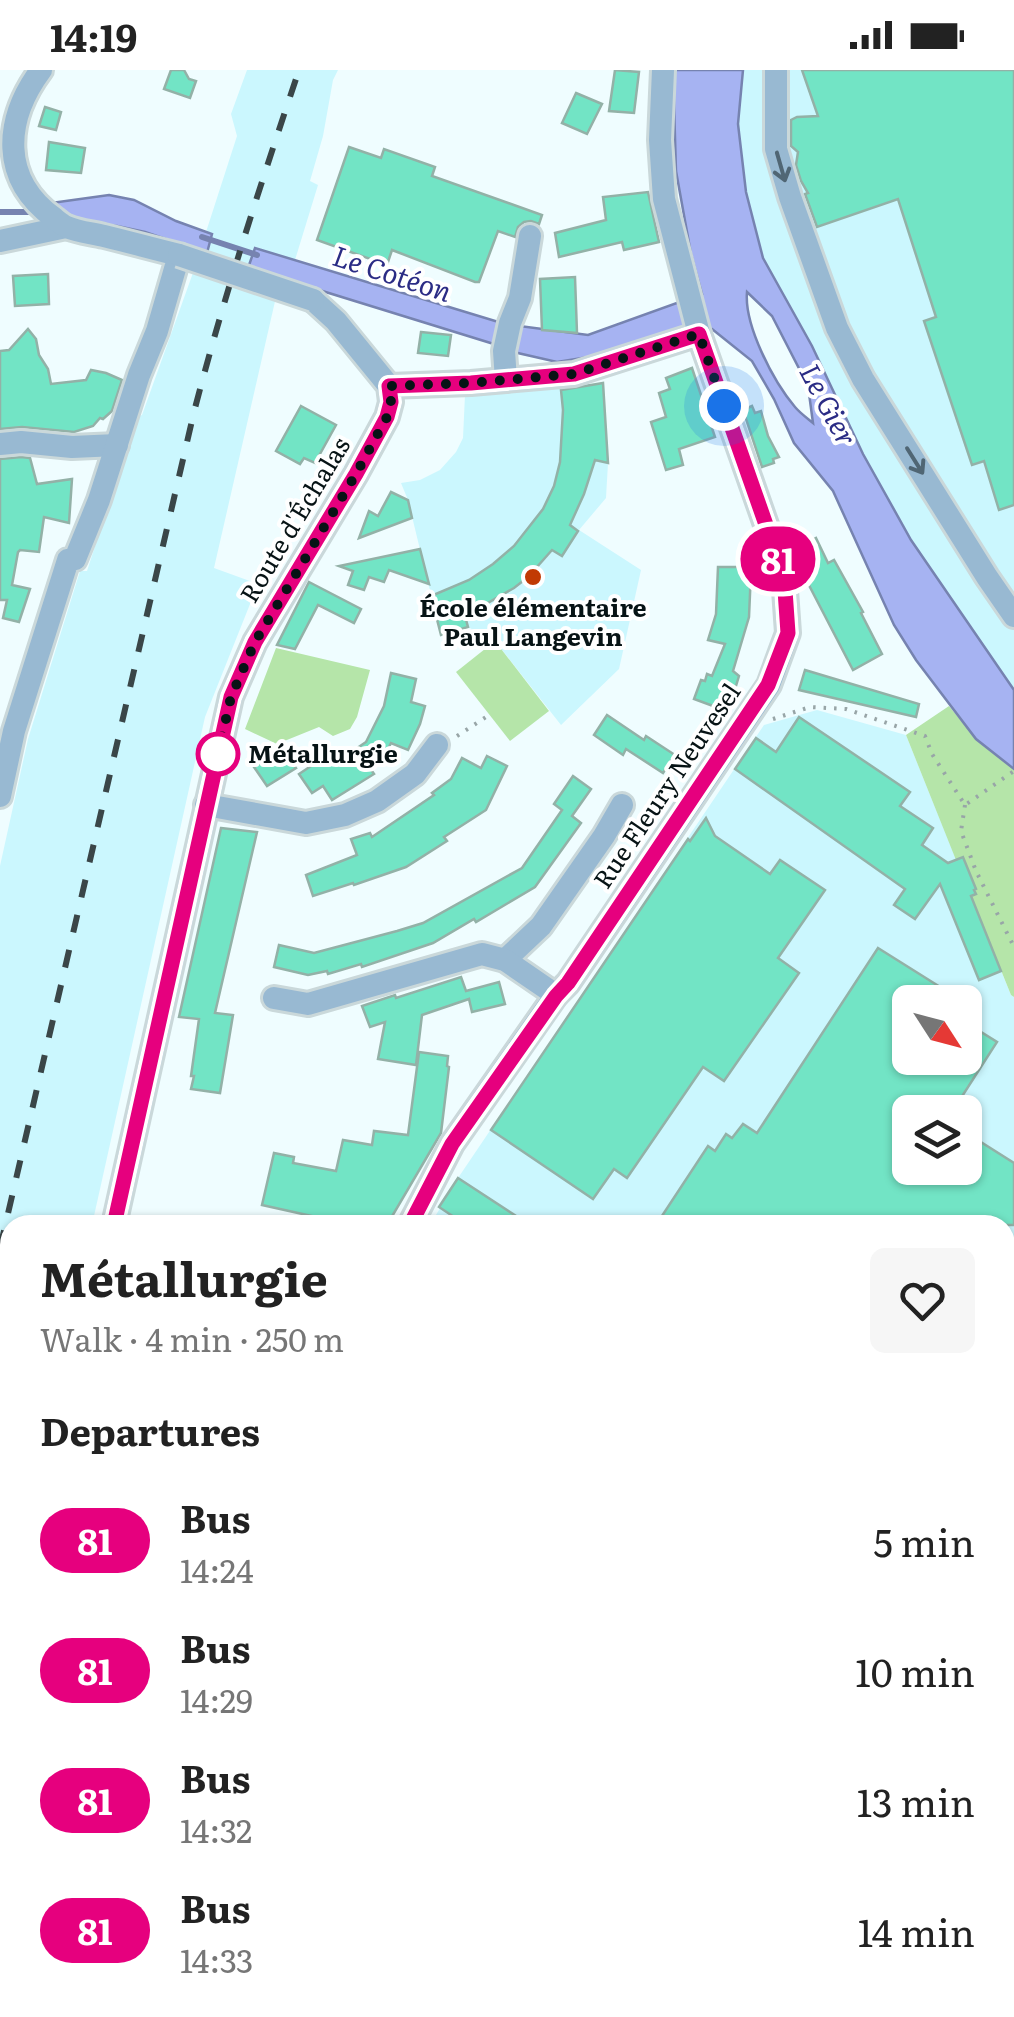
<!DOCTYPE html>
<meta charset="utf-8">
<style>
:root{--surface:#fff;--page:#f6f6f6;--text:#222;--muted:#767676}
body{margin:0;font-family:Literata,serif;background:var(--page);color:var(--text);height:100vh;display:flex;flex-direction:column;font-size:38px;white-space:nowrap}
*{box-sizing:border-box;margin:0}
p{font-size:32px;color:var(--muted)}
.icon{flex:none;width:55px;height:55px;fill:none;stroke:currentColor;stroke-width:2;stroke-linecap:round;stroke-linejoin:round}
.map{position:relative;flex:1;overflow:hidden}
.side{position:absolute;left:0px;top:1145px;width:1015px;height:802px;display:flex;flex-direction:column;background:var(--surface);border-radius:30px 30px 0 0;box-shadow:0 2px 8px #0004}
.side>*{flex:none}
.badge{padding:0 20px;border-radius:32px;font-size:35px;line-height:65px}
.needle{width:65px;rotate:126deg}
.controls{position:absolute;left:892px;top:915px;display:grid;gap:20px}
.controls a{display:grid;place-items:center;width:90px;height:90px;border-radius:15px;background:var(--surface);box-shadow:0 2px 8px #0004;font-size:50px}
.you{position:absolute;width:50px;height:50px;margin:-25px;border:8px solid #fff;border-radius:50%;background:#1a73e8;box-shadow:0 0 0 15px #1a73e833}
.map>.badge{position:absolute;translate:-50% -50%;box-shadow:0 0 0 5px #fff}
h2{padding:0 40px;font-size:38px;line-height:90px}
.round{display:grid;place-items:center;flex:none;width:105px;height:105px;border-radius:15px;background:var(--page)}
.overview{display:flex;align-items:center;justify-content:space-between;height:170px;padding:0 40px}
h1{font-size:48px;font-weight:700;line-height:75px}
ul{padding:0;list-style:none}
li{display:flex;align-items:center;gap:30px;height:130px;padding:0 40px}
li div{flex:1}
li b{display:block;font-size:38px}
li em{font-style:normal}
li .badge{min-width:110px;font-weight:700;text-align:center}
.status{display:flex;justify-content:space-between;align-items:center;height:70px;padding:0 50px;background:var(--surface);direction:ltr}
.status svg{height:28px;fill:currentColor}
.map>svg:first-child{display:block}
</style>
<div class="status"><b>14:19</b><svg viewBox="0 0 49 12"><path d="M0 12V9h3v3zM5 12V6h3v6zM10 12V3h3v9zM15 12V0h3v12zM26 1h20v11H26zM47 4h2v5h-2z"/></svg></div>
<div class="map">
<svg width="1014" height="1947" viewBox="0 0 1014 1947">
<rect width="100%" height="100%" fill="#effdff"/>
<g fill="#cbf7fe" fill-rule="evenodd">
<polygon points="247,0 338,0 333,10 323,66 310,111 318,115 295,190 255,179 248,198 207,183 212,165 206,162 237,66 231,44"/>
<polygon points="743,0 1014,0 1014,620 911,470 863,384 812,276 763,188 746,122 738,54"/>
<polygon points="194,200 276,227 214,498 258,514 205,647 92,1155 10,1155 10,1750 0,1744 0,796 28,669 80,501 87,501 137,347 142,345"/>
<polygon points="604,313 608,393 606,428 579,460 641,500 619,599 561,655 495,571 468,557 441,566 408,430 401,413 420,410 440,400 456,382 463,368 465,325"/>
<path d="M817 640 906 665 956 789 963 787 976 819V824L971 827 1011 925 1014 927V1947H301L298 1938H1005V1155H430L458 1108 764 655ZM910 932H965V988H910ZM910 1042H965V1098H910Z"/>
</g>
<g fill="#b5e5a9">
<polygon points="495,571 549,641 510,671 456,602"/>
<polygon points="276,578 370,600 357,647 350,659 333,666 319,657 277,674 245,659"/>
<polygon points="949,636 976,669 1014,699 1014,927 1011,925 971,826 975,824 976,819 963,787 956,790 906,665"/>
</g>
<g fill="#a6b3f2" stroke="#7683b0" stroke-width="2.5" fill-rule="evenodd">
<path d="M673 0H743L738 54 746 122 763 188 812 276 863 384 911 470 1014 620V699L976 669 916 590 894 555 833 421 794 373 774 329 752 291 712 259 688 258 595 286 557 292 509 281 497 275 248 198 255 178 505 254 588 265 702 224 691 184 676 101ZM747 222 772 246 808 316 813 353C807 348 800 343 795 337 773 311 744 255 747 222Z"/>
<polygon points="109,125 134,130 176,151 212,164 207,183 145,162 117,156 77,154 44,134"/>
</g>
<g fill="none" stroke-linecap="round" stroke-linejoin="round">
<g stroke="#7683b0" stroke-width="6">
<polyline points="0,142 39,142"/>
<polyline points="202,167 257,185"/>
</g>
</g>
<g fill="#72e4c5" stroke="#93b1a7" stroke-width="2.5">
<polygon points="171,0 184,0 189,9 196,11 190,28 164,19"/>
<polygon points="615,0 639,2 634,43 609,41"/>
<polygon points="802,0 1014,0 1014,435 999,440 984,391 972,395 924,251 936,247 898,129 817,157 805,124 808,123 801,111 796,95 798,82 791,76 791,50 797,47 818,46"/>
<polygon points="576,23 602,34 587,64 562,53"/>
<polygon points="45,37 61,42 56,60 39,56"/>
<polygon points="49,72 85,78 81,103 46,100"/>
<polygon points="349,77 381,88 384,79 435,97 432,106 542,145 539,154 531,151 524,152 518,157 515,167 498,161 479,212 475,212 392,180 387,195 317,170"/>
<polygon points="648,122 659,172 624,180 622,172 559,187 555,163 606,150 603,127"/>
<polygon points="48,204 49,234 15,236 13,206"/>
<polygon points="575,207 577,263 542,260 540,209"/>
<polygon points="28,259 36,269 39,285 48,299 51,314 86,310 91,300 106,303 122,310 112,341 103,349 100,348 93,356 74,362 22,357 0,359 0,281 9,280"/>
<polygon points="421,262 451,265 448,286 418,283"/>
<polygon points="692,298 715,367 679,379 683,395 666,400 651,352 666,347 659,323 670,319 666,308"/>
<polygon points="603,313 608,393 595,390 584,424 570,455 578,461 562,486 552,480 528,507 514,518 465,546 468,557 441,565 431,526 469,510 493,494 514,476 543,439 554,416 560,392 563,340 561,320"/>
<polygon points="301,336 336,355 315,393 304,388 300,394 276,381"/>
<polygon points="752,336 755,343 761,341 768,366 779,387 773,389 774,393 762,397 743,340"/>
<polygon points="21,387 30,388 37,414 72,409 69,453 44,447 39,482 20,480 18,482 12,515 30,519 19,552 3,548 7,530 0,530 0,389"/>
<polygon points="391,422 408,430 412,448 359,468 369,441 378,446"/>
<polygon points="816,468 828,493 834,490 863,542 861,543 882,584 853,600 799,496 793,480"/>
<polygon points="420,479 429,514 389,500 384,512 369,507 364,520 348,515 353,501 339,496"/>
<polygon points="718,497 741,497 751,501 749,547 733,601 739,606 732,629 728,627 724,640 694,629 701,610 705,611 707,604 712,606 725,574 708,570 716,544"/>
<polygon points="309,512 361,539 354,553 318,535 295,579 277,575"/>
<polygon points="805,600 919,634 916,647 799,620"/>
<polygon points="391,603 416,609 411,632 425,636 420,654 408,680 391,673 384,687 369,697 374,704 332,730 323,716 312,723 299,704 338,678 344,687 366,672 384,636"/>
<polygon points="607,645 644,670 646,666 675,685 663,703 626,679 623,685 594,665"/>
<polygon points="799,647 910,722 900,736 933,758 922,775 948,793 963,787 976,819 974,820 976,824 971,826 1001,901 979,910 940,814 915,849 894,835 905,819 735,699 756,668 776,682"/>
<polygon points="283,678 296,698 267,716 254,697"/>
<polygon points="487,686 507,696 486,740 444,767 447,771 406,797 354,815 353,813 313,826 306,805 357,785 351,769 370,763 372,767 434,725 432,723 451,709 462,688 481,698"/>
<polygon points="573,706 591,719 572,746 581,753 535,817 476,852 474,849 433,873 362,897 361,894 328,904 327,901 308,905 274,897 279,875 314,883 397,861 423,853 522,798 562,740 554,734"/>
<polygon points="706,748 715,766 770,804 780,790 825,820 778,888 799,903 724,1011 703,997 627,1108 614,1099 593,1129 491,1060 688,769 690,771"/>
<polygon points="221,758 257,762 215,943 233,945 220,1023 191,1019 194,1006 191,1006 199,949 179,947"/>
<polygon points="878,878 964,932 910,932 910,988 965,988 965,952 997,972 952,1042 910,1042 910,1098 965,1098 965,1062 1014,1093 1014,1155 656,1155 708,1076 715,1081 726,1064 732,1068 743,1054 757,1063"/>
<polygon points="461,907 466,921 499,912 505,934 472,942 469,929 422,945 416,995 378,989 385,952 370,957 362,936 395,925 396,928"/>
<polygon points="419,982 448,986 447,996 449,997 441,1063 387,1155 352,1155 262,1135 274,1083 294,1087 293,1093 336,1101 343,1070 372,1075 374,1061 408,1065"/>
<polygon points="458,1108 530,1155 466,1155 439,1137"/>
</g>
<g fill="none" stroke-linecap="round" stroke-linejoin="round">
<g stroke="#cad8da" stroke-width="28">
<g id="minor">
<polyline points="776,0 776,79 790,127 837,258 863,309 987,507 1014,546"/>
<polyline points="0,171 66,157"/>
<polyline points="506,310 504,281 510,253 520,228 530,166"/>
<polyline points="389,316 471,313 574,304 699,264"/>
<polyline points="0,374 21,372 72,377 117,375"/>
<path d="M0 726 14 661 68 490 75 489 99 430 139 305 157 261 179 185C154 179 129 172 104 166 92 163 78 162 67 157 64 156 56 150 54 148 0 109 4 50 41 0"/>
<polyline points="206,735 306,753 345,745 377,731 415,704 437,675"/>
<polyline points="505,890 541,856 604,766 622,735"/>
<polyline points="274,928 308,934 482,884 505,890 556,925"/>
<polyline points="114,1155 231,627 255,572 356,404 387,347 391,332 389,316 336,251 313,230"/>
<polyline points="410,1155 452,1074 556,925 568,913 769,615 788,563 784,506 699,264 664,129 660,70 663,0"/>
<polyline points="276,1938 278,1947"/>
<polyline points="30,1947 32,1938"/>
</g>
</g>
<g stroke="#98a5a7" stroke-width="4" stroke-dasharray="2.5 8" stroke-linecap="butt">
<polyline points="773,649 810,637 846,639 925,666 932,684 965,735 1014,701"/>
<polyline points="457,666 486,647"/>
<polyline points="965,735 961,761 976,801 1014,877"/>
</g>
<use href="#minor" stroke="#98b9d2" stroke-width="22"/>
<path stroke="#3a4648" stroke-width="6" stroke-dasharray="18 18" stroke-linecap="butt" d="M0 1178 194 342C224 226 261 113 299 0"/>
<g stroke="#cad8da" stroke-width="28" stroke-linecap="butt">
<polyline id="minor-bridge" points="179,185 313,230"/>
</g>
<use href="#minor-bridge" stroke="#98b9d2" stroke-width="22"/>
</g>
<defs><path id="oneway-shaft" d="M-6 0H5M1.5-3L5.5 0L1.5 3" fill="none" stroke-width="1.6" stroke-linecap="round" stroke-linejoin="round" transform="scale(2.5)"/></defs>
<g stroke="#506674">
<use href="#oneway-shaft" transform="translate(781 97) rotate(74)"/>
<use href="#oneway-shaft" transform="translate(915 391) rotate(58)"/>
</g>
<g fill="none" stroke-linecap="round" stroke-linejoin="round">
<g stroke="#fff" stroke-width="22">
<polyline id="line" points="114,1155 231,627 255,572 356,404 387,347 391,332 389,316 471,313 574,304 699,264 784,506 788,563 768,615 568,913 556,926 452,1074 410,1155"/>
</g>
<use href="#line" stroke="#e6007e" stroke-width="15"/>
<polyline stroke="#071315" stroke-width="10" stroke-dasharray="0 18" points="218,684 231,627 255,572 356,404 387,347 391,332 389,316 471,313 574,304 699,264 724,336"/>
</g>
<circle fill="#c13a03" stroke="#fff" stroke-width="4" cx="533" cy="507" r="10"/>
<circle fill="#fff" stroke="#e6007e" stroke-width="5" cx="218" cy="684" r="20"/>
<g text-anchor="middle" stroke-width="8" stroke-linejoin="round" paint-order="stroke">
<g font-size="25" fill="#071315" stroke="#fff">
<text transform="translate(295 450) rotate(-59)" y="9">Route d'Échalas</text>
<text transform="translate(667 716) rotate(-56)" y="9">Rue Fleury Neuvesel</text>
</g>
<g font-size="25" font-weight="bold" fill="#071315" stroke="#fff">
<text x="533" y="547">École élémentaire<tspan x="533" dy="29">Paul Langevin</tspan></text>
</g>
<g font-size="25" font-weight="bold" fill="#071315" stroke="#fff" text-anchor="start">
<text x="248" y="693">Métallurgie</text>
</g>
<g font-size="28" font-style="italic" fill="#2b2c85" stroke="#fff">
<text transform="translate(392 204) rotate(18)" y="10">Le Cotéon</text>
<text transform="translate(828 335) rotate(62)" y="10">Le Gier</text>
</g>
</g>
</svg>
<div class="controls">
<a><svg class="needle" viewBox="-14 -14 28 28"><path d="M0-13l5 13h-10z" fill="#e53935"/><path d="M0 13l5-13h-10z" fill="#767676"/></svg></a>
<a><svg class="icon" aria-label="layers" viewBox="0 0 24 24"><path d="M12 4l9 5-9 5-9-5zM3 14l9 5 9-5"/></svg></a>
</div>
<div class="you" style="left:724px;top:336px"></div>
<b class="badge" style="left:778px;top:489px;background:#e6007e;color:#fff">81</b>
<section class="side">
<div class="overview"><div><h1>Métallurgie</h1><p>Walk · 4 min · 250 m</p></div><a class="round"><svg class="icon" aria-label="heart" viewBox="0 0 24 24"><path d="M12 20l-8-8c-3-5 5-10 8-4 3-6 11-1 8 4z"/></svg></a></div>
<h2>Departures</h2>
<ul>
<li><span class="badge" style="background:#e6007e;color:#fff">81</span><div><b>Bus</b><p>14:24</p></div><em>5 min</em></li>
<li><span class="badge" style="background:#e6007e;color:#fff">81</span><div><b>Bus</b><p>14:29</p></div><em>10 min</em></li>
<li><span class="badge" style="background:#e6007e;color:#fff">81</span><div><b>Bus</b><p>14:32</p></div><em>13 min</em></li>
<li><span class="badge" style="background:#e6007e;color:#fff">81</span><div><b>Bus</b><p>14:33</p></div><em>14 min</em></li>
</ul>
</section>
</div>
